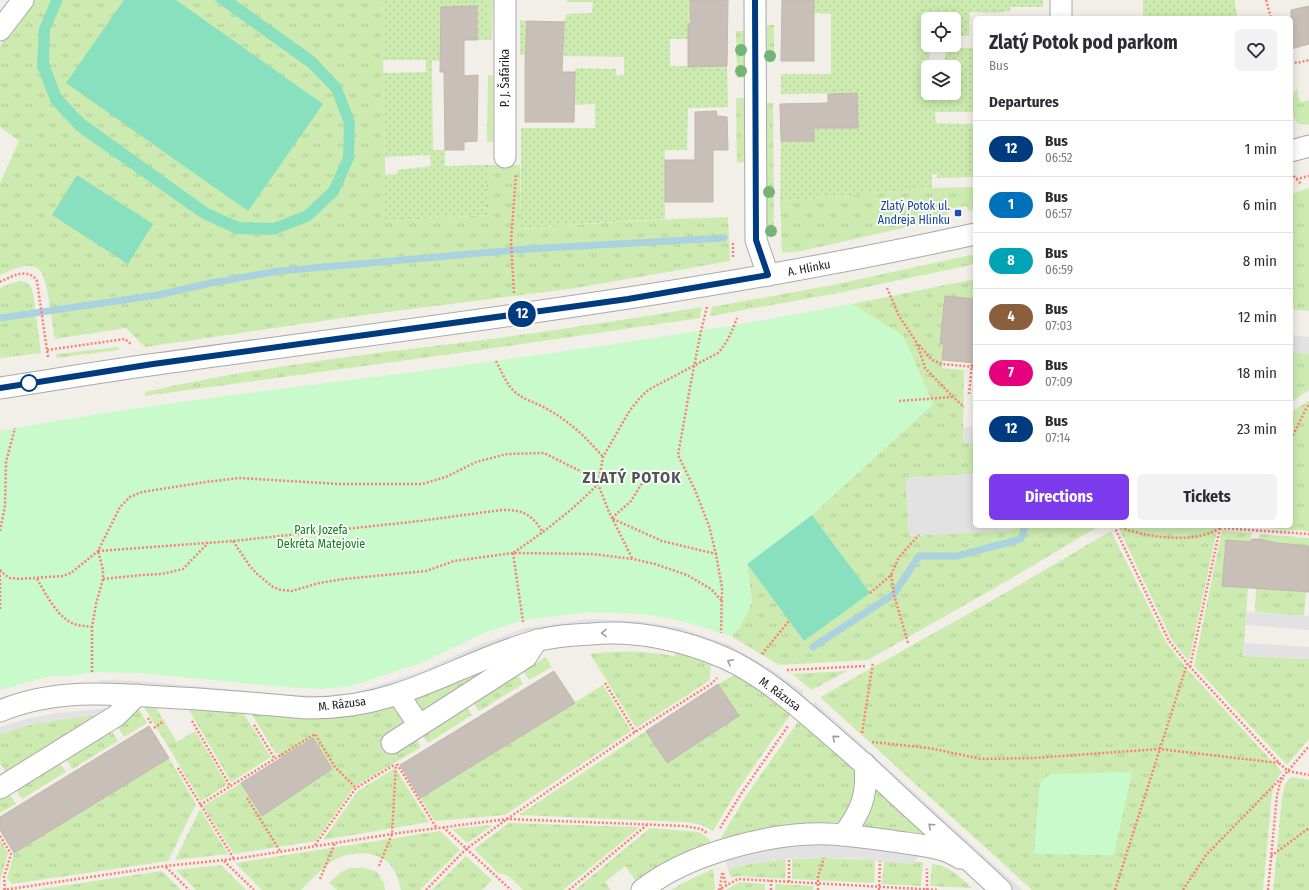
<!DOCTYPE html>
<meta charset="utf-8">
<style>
:root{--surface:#fff;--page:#f2f2f3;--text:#2b2b33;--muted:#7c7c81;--line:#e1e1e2;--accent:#7c3aed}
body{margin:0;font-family:"Fira Sans Condensed",sans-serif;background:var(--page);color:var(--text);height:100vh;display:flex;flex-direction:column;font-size:15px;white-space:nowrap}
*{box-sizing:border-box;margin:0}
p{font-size:13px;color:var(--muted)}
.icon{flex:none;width:22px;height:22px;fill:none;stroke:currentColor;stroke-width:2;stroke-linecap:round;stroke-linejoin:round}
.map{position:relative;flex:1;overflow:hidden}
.panel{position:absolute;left:973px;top:16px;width:320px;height:512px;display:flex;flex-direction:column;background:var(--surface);border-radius:6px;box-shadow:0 2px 10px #0003}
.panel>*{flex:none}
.badge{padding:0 8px;border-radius:13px;font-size:14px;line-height:26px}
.controls{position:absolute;left:921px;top:12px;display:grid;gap:8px}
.controls a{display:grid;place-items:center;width:40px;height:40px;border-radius:6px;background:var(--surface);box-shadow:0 2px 10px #0003;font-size:20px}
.map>.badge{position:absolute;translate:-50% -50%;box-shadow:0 0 0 2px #fff}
h2{padding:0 16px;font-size:15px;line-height:36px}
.round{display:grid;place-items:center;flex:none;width:42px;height:42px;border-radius:6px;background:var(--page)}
.summary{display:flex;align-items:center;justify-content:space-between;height:68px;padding:0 16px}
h1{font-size:19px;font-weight:700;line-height:30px}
.primary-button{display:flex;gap:8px;margin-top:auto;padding:8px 16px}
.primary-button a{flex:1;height:46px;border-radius:6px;background:var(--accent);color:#fff;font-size:16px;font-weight:700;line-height:46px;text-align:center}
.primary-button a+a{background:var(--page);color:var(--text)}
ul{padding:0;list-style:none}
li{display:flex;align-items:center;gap:12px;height:56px;padding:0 16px;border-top:1px solid var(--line)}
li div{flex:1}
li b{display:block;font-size:15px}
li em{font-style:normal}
li .badge{min-width:44px;font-weight:700;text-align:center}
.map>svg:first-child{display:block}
</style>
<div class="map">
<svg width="1309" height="890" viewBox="0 0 1309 890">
<defs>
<pattern id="grass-tufts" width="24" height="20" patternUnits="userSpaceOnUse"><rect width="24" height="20" fill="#cdebb0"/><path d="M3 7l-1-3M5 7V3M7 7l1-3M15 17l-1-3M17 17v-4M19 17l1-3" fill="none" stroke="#b0c997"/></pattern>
<pattern id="garden-dots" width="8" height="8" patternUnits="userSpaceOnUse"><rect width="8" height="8" fill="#cdebb0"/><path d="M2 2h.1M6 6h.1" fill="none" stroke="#b0c997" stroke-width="1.8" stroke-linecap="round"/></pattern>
</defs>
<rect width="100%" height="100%" fill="#f2efe9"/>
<g fill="url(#grass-tufts)">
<path d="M34 0H382L386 221 487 215V165H520L521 229C590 223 659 219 728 217L730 261 576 288 356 316 145 347 126 328 55 339C52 325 48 281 41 272 38 268 34 266 30 266 20 265 9 271 0 275V183L19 141 0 127V46Z"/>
<polygon points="488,0 493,0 492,40 488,40"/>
<polygon points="767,25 774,25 774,62 766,62"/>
<polygon points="736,31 744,31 745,78 737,78"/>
<polygon points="488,75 493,75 493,142 487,142"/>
<path d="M1297 89 1300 102 1309 100V124C1290 128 1291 108 1291 95Z"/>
<polygon points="736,98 744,98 745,162 737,163"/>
<polygon points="767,103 773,103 774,234 767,234"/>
<polygon points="975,187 975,210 968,211 967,206 947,209 948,218 801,251 782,253 780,201 932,188"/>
<polygon points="1309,188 1309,311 1291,309 1291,194"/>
<polygon points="975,254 975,264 833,294 710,316 712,307 833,285"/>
<polygon points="975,279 975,299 945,296 940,343 944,343 942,368 964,370 963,442 975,443 975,474 906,478 909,536 1013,530 1013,526 1099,526 1000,585 868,660 779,665 731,636 740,627 752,602 747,564 804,641 869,593 812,515 933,404 903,336 852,304"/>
<path d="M21 281C28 282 31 286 33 293L41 353 0 358V288L12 283Z"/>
<path d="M702 307 700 318 488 349 145 396V392C251 368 360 355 468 342 546 332 624 320 702 307Z"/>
<polygon points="118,347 119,350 56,358 57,354"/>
<polygon points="1291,352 1309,354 1309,390 1291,402"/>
<polygon points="1309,401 1309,531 1233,526 1291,526 1291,412"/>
<polygon points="1119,526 1218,526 1189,661 1173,642 1118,527"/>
<polygon points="1222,530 1252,533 1250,542 1226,540 1222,585 1248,587 1243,656 1309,659 1309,739 1287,765 1194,666"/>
<polygon points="1111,531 1166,642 1188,670 1282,772 1274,783 1272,794 1263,890 1032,890 820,697 1007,592"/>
<polygon points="1259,534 1309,538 1309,546 1264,542 1264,540 1259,539"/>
<polygon points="1256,588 1306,592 1304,616 1255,612"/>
<path d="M677 650 712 661 709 681 636 728 590 654C619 650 646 651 675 656Z"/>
<polygon points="546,657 552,667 529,680 523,671"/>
<polygon points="506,658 424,711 421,711 409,699"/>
<polygon points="847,671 812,690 792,674"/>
<polygon points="517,674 523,684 479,711 473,702"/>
<polygon points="736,674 792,712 737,791 713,831 702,825 685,822 519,815 646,731 667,763 739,717 718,684"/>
<polygon points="603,685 631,731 505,815 435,821 420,798"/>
<polygon points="396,704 421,747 354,787 316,841 234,854 203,806 241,783 262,816 332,769 313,738 281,758 278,753 276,754 248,708"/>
<polygon points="186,705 240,708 271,757 231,782"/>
<polygon points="466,706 472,715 428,743 422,734"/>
<polygon points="144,707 156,708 177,742 195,731 227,785 201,801"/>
<polygon points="138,708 147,723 124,737 115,722"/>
<path d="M107 714 8 775 0 763V734C34 721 71 718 107 714Z"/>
<path d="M800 719 852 767C856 774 859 784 857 792 856 798 846 813 842 820L838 822 814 824 723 840 721 838 746 796Z"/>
<polygon points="108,726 118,741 72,769 63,755"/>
<polygon points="57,758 66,772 22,799 14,785"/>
<polygon points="169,758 196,804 168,861 12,884 7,878 14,853"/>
<polygon points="395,768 429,822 323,840 358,791"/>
<polygon points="1291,777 1309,780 1309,890 1273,890 1282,797 1285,784"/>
<polygon points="7,790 16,804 0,813 0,794"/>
<polygon points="878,790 926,832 926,836 863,826 870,813 873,793"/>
<polygon points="200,809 228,854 175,860"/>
<path d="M509 823 640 827 563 890H523C517 884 509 873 499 874L474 849Z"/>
<polygon points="493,825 467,843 452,829"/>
<polygon points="650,828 699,832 708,838 712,845 636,881 625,866 605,882 611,890 575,890"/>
<path d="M440 831 460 850 420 890H401C399 882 397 874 392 867 379 849 347 850 330 863 319 871 310 881 301 890H262L235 863Z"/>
<polygon points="0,840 8,853 0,882"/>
<polygon points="466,856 492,880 482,890 432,890"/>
<polygon points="824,858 875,860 874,883 792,879 792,859"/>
<polygon points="786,859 785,879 737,876 731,878 728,869 750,864"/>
<polygon points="884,861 913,864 915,862 923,862 921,886 882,884"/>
<path d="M932 864C950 866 960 877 972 888L930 886Z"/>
<polygon points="221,865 246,890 196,890 176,870"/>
<polygon points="350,868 364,868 377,872 384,883 385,890 337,890 329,883 341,872"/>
<polygon points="713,869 715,889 714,890 671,890 691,879"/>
<polygon points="162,871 181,890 34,890"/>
<polygon points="739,882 765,884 765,890 726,890"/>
<polygon points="776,884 813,886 813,890 775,890"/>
</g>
<g fill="#c8facc">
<path d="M852 304 903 336 933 404 812 515 747 564 752 602 740 627 731 636 682 621 642 614 589 612 523 620 484 633 421 663 352 686 321 689 284 687 140 673 97 672 65 676H50L0 690V431C135 406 271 390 407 373 556 353 705 332 852 304Z"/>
<polygon points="1132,772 1114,855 1034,854 1040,782 1050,774"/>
</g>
<g fill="url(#garden-dots)" fill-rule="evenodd">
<polygon points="382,0 488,0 488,40 464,40 464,60 432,61 433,150 445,150 445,166 487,165 487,215 385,221 385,175 398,174 397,170 431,166 430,155 385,157 383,73 426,72 426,60 383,60"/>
<polygon points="567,0 690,0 691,24 688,24 688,39 670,39 670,66 727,66 728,107 688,108 687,150 665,150 665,219 593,223 521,229 521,128 595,128 595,104 574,105 575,68 616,69 616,75 624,75 624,57 563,56 564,22 567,14 592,13 593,2 567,2"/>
<path d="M814 0H1043V7H1011L1010 11 996 13 970 12 969 36H954V19H928V45H944V51H930L929 61 945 60 946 48H975L973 112H935L936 123 975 124V177L937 178V174H932V188L780 201 781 141H814V128L858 127 857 93 781 94V74H831V14L814 13ZM928 67H954V93H928Z"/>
<polygon points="1143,0 1234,0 1238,18 1143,18"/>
<polygon points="520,20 527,21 526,55 520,55"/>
</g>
<g fill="#88e0be">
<polygon points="51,0 63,0 50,30 49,63 61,95 84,119 208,208 239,222 273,223 304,211 329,188 343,157 344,124 332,92 309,68 214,0 235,0 315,57 341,85 355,121 354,159 338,195 310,221 274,235 236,234 201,218 77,131 51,103 37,67 39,28"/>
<polygon points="124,0 176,0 323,104 248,211 66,83"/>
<polygon points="77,175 153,224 128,264 52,215"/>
<polygon points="812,515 870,593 804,641 747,564"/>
</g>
<g fill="#e2e2e2">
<polygon points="1291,335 1309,337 1309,354 1291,352"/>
<polygon points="963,427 975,427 975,443 963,442"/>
<polygon points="975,474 975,526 1013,526 1014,530 909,536 906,478"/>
<polygon points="1246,612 1309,616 1309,630 1245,625"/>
<polygon points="589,619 641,621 682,628 713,639 728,644 752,658 774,671 804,692 800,697 772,677 590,625 387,690 320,703 99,686 99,680 139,681 283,694 320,696 354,693 422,671 476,646 525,628"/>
<polygon points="1244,643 1309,647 1309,659 1243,656"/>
<polygon points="815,702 1022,890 1011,890 810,707"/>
<polygon points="107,708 107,714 58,720 28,725 0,734 0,727 27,719 57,713"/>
<polygon points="814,845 851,846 919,854 914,864 851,858 824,858 786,859 750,864 728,869 724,856 775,847"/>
</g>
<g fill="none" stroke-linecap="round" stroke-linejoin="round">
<g stroke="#aad3df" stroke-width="7">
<polyline points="0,318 158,295 211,283 279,271 527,249 724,238"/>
<polyline points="813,647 894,594 919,556 957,556 1021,539 1025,526"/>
</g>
</g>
<g fill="#c7bfb8" stroke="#c4b6ab">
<polygon points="690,0 728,0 727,66 688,67 688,24 691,24"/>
<polygon points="782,0 814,0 814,61 781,61"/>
<polygon points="477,6 477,40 464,40 464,76 478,75 477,141 464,142 464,150 445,150 444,72 440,72 441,7"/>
<polygon points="1309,6 1309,44 1291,49 1291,10"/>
<polygon points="527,21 564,22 562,72 575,72 574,122 525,122 525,66"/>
<polygon points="857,93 858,128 814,128 814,141 781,141 780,104 828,103 828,94"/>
<polygon points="716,111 717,116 727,117 728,150 713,150 713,202 665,202 665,160 695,160 695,112"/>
<polygon points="945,296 975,299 975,363 942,360 944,343 940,344"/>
<polygon points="1252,539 1259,539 1277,543 1309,546 1309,592 1222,586 1226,540 1250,542"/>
<polygon points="554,671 575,703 420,798 400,765"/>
<polygon points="718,684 739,716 667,763 646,731"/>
<polygon points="149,726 169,758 14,853 0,830 0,817"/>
<polygon points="313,738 332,769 262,816 241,783"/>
</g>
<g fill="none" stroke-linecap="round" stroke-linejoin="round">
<g stroke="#a9a9a9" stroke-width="23">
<g id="minor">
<polyline points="755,0 756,240 768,275"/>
<polyline points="1061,18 1061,0"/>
<polyline points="0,30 23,0"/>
<polyline points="1291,151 1309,146"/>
<polyline points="505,157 505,0"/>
<path d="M0 388C52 380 105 371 157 364 431 326 705 294 975 234"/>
<polyline points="398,694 419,725"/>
<path d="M0 711C53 689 107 693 162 697 211 699 259 704 308 708 337 708 366 704 394 695 442 680 487 654 536 641 554 636 572 635 591 634 637 630 685 640 727 659 763 676 794 703 824 729 846 748 868 767 889 787 926 822 964 855 1001 890"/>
<polyline points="392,743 526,657 537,640"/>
<polyline points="0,788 116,716 137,695"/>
<path d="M843 835C861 812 868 795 865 764"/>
<path d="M642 890C687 854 771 832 829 834 850 835 871 838 892 841 910 844 930 845 946 851 951 853 956 856 960 858"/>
</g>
</g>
<g stroke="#fa8072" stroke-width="2.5" stroke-dasharray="2 2" stroke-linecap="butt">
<polyline points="1266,0 1271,18"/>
<polyline points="1291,61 1297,63 1309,60"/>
<polyline points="1291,173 1301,184"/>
<polyline points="1296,179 1309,176"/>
<polyline points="733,243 733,258"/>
<path d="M0 282C12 276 28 267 37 281L48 357"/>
<polyline points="887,288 899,316 917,343 925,368 953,397 964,407"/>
<polyline points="514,293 511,241 516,174"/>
<polyline points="707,307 701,331 691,382 678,455 695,490 709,526 716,554 722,588 721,633"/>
<polyline points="919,345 932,360 942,364 975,367"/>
<polyline points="47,350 125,339 132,345"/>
<path d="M496 361C502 372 506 384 515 392 524 400 535 402 545 408 568 420 586 437 603 457"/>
<polyline points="969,394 972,363"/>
<polyline points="899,401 952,397"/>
<polyline points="1291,439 1309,403"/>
<polyline points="612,518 631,501 646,477"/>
<polyline points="613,519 662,541 716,554"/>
<polyline points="1114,526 1169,641 1190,667 1279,763 1288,771 1309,775"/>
<path d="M1117 526C1142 537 1199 546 1222 526"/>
<polyline points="1220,528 1309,534"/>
<polyline points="0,531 5,506 6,462 15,428"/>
<polyline points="233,541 249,565 256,573 273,587 281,590 292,591 319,583 344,579 426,571 454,561 513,553 592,554 633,559 655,564 687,575 711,589 723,602"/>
<path d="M98 551 233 541 420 521 501 510C521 509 533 514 543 533"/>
<polyline points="513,553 523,622"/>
<path d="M632 558 609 512 598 484 603 457 630 410 639 399 648 390 718 353C728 342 732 331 737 318"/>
<path d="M0 570 5 575 10 578 19 579 63 576 71 573 98 551 120 507 130 497 142 492 206 482 240 478 338 484H422L446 477 476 462 507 454 544 453 586 474 598 484C572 511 544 532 513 553"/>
<polyline points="891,575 894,595 908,643"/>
<path d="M37 579C47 595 57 619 77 625 82 626 87 626 92 627"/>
<polyline points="103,579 142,575 162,574 183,569 208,543"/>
<polyline points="870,593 891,575 899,557 919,535"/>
<polyline points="0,609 0,570"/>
<polyline points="762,654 789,621"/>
<polyline points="1190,667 1220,528"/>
<polyline points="787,670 866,666"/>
<polyline points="92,672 92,627 96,604 103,579 103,570 98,551"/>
<polyline points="605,683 635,732"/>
<polyline points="148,718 151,723"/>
<polyline points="192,721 230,786"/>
<polyline points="254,725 275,759"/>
<polyline points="154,728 164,721"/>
<polyline points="862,733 873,662"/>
<polyline points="872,742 929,748 981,759 1034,758 1159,749 1279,763"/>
<polyline points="397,764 436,827"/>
<polyline points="178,768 234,859"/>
<polyline points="247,798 280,851"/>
<polyline points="200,805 315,734 335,767 356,788"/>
<polyline points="443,827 511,890"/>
<polyline points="720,828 741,794 788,726"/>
<polyline points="0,836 11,854 4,877 5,890"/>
<polyline points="315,845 356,788 394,765"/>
<polyline points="1271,856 1309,828"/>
<polyline points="224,861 254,890"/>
<polyline points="379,866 392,834 396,764"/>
<polyline points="166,867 189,890"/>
<polyline points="723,873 726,885"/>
<polyline points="320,879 335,843"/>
<polyline points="789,882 789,859"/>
<polyline points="3,890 165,866 234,859 392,834 507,819 685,826 701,829 707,833"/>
<polyline points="426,890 466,849 507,819 635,732 711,684 717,678"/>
<polyline points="569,890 648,824"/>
<polyline points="718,890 738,879 939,890"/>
<polyline points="721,890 720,888 722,873"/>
<polyline points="771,890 771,880"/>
<polyline points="818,890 818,876 824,858"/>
<polyline points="879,890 880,861"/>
<polyline points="927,890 927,869"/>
<polyline points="1115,890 1187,664"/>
<polyline points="1183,890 1206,855 1288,771 1309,746"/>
<polyline points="1268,890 1277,795 1280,783 1283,778"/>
</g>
<use href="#minor" stroke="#fff" stroke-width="21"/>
</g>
<g fill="#74b475">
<circle cx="741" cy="50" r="6"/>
<circle cx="770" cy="56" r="6"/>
<circle cx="741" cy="71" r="6"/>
<circle cx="769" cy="192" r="6"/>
<circle cx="771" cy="231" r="6"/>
</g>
<defs><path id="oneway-chevron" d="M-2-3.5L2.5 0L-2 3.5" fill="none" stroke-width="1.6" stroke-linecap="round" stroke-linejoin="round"/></defs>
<g stroke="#9c9c9c">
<use href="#oneway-chevron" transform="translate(604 633) rotate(179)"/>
<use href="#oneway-chevron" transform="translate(730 662) rotate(-153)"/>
<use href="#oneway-chevron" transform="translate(835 738) rotate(-139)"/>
<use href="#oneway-chevron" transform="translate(931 826) rotate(-138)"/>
</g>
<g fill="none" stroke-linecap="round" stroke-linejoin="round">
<g stroke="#fff" stroke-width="9">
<polyline id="line" points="0,388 153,364 628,299 768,275 756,240 755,0"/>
</g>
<use href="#line" stroke="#003b80" stroke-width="6"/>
</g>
<rect fill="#1a4fb4" stroke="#fff" stroke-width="1.5" x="954" y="209" width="8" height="8" rx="2"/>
<circle fill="#fff" stroke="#003b80" stroke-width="2" cx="29" cy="383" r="8"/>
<g text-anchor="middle" stroke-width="3.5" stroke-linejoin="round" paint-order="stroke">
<g font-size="12" fill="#222" stroke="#fff">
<text transform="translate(505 78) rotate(-90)" y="4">P. J. Šafárika</text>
<text transform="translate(809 268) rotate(-11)" y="4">A. Hlinku</text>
<text transform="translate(780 694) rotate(36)" y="4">M. Rázusa</text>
<text transform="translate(342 704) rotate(-7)" y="4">M. Rázusa</text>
</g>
<g font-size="12" fill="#164399" stroke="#fff" text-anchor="end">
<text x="950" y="210">Zlatý Potok ul.<tspan x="950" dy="14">Andreja Hlinku</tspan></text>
</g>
<g font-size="12" fill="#0c8416" stroke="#fff">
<text x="321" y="534">Park Jozefa<tspan x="321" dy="14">Dekréta Matejovie</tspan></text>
</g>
<g font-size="16" font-weight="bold" letter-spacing="1" fill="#555" stroke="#fff">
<text x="632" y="483">ZLATÝ POTOK</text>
</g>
</g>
</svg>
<div class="controls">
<a><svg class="icon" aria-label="locate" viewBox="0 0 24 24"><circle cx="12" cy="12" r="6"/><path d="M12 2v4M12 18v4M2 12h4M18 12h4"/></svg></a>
<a><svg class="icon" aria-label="layers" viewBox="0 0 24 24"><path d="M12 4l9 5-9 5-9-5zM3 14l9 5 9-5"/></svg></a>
</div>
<b class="badge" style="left:522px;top:314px;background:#003b80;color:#fff">12</b>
<section class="panel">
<div class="summary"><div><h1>Zlatý Potok pod parkom</h1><p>Bus</p></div><a class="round"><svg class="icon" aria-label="heart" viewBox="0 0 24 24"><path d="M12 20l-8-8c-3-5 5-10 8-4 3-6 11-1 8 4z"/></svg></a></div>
<h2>Departures</h2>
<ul>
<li><span class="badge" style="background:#003b80;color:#fff">12</span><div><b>Bus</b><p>06:52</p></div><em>1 min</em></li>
<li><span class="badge" style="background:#0072bc;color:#fff">1</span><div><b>Bus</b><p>06:57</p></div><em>6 min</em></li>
<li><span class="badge" style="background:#00a3b4;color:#fff">8</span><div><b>Bus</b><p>06:59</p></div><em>8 min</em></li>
<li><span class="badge" style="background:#8b5e3c;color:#fff">4</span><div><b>Bus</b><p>07:03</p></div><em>12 min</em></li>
<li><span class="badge" style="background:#e6007e;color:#fff">7</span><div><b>Bus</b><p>07:09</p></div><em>18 min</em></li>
<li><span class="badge" style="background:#003b80;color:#fff">12</span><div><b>Bus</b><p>07:14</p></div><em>23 min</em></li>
</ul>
<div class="primary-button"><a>Directions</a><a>Tickets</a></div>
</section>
</div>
